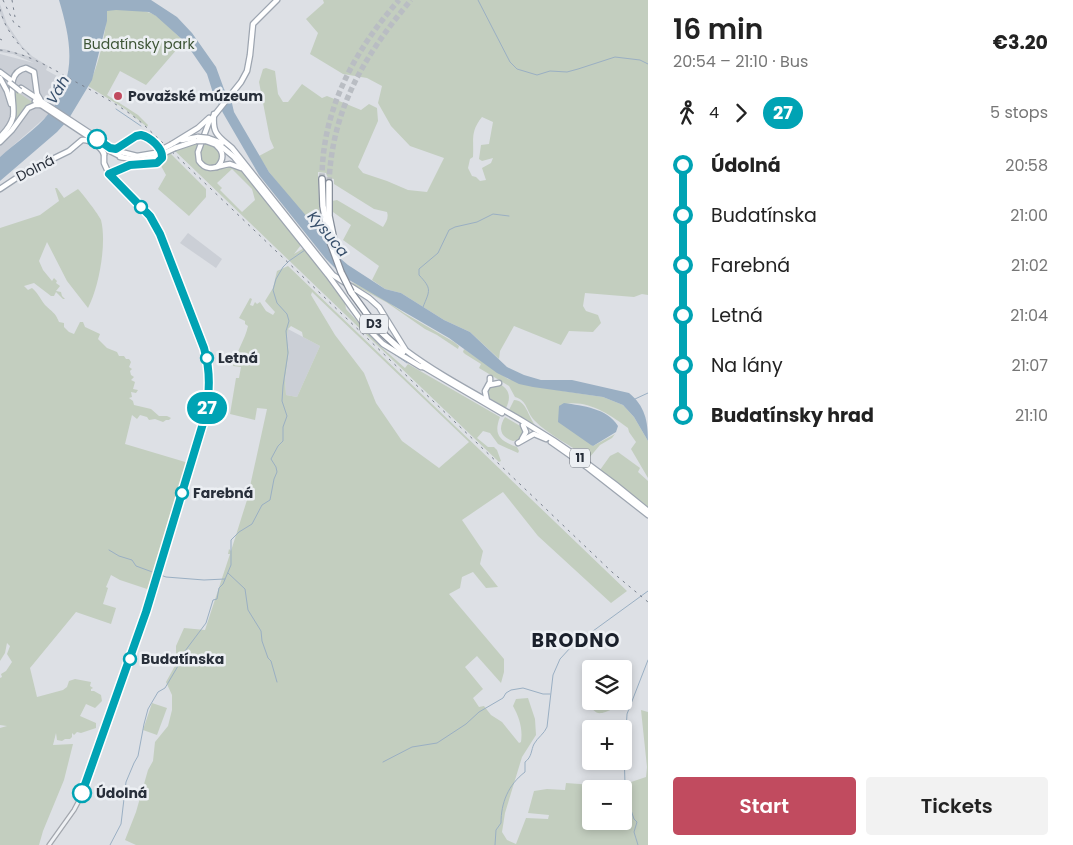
<!DOCTYPE html>
<meta charset="utf-8">
<style>
:root{--surface:#fff;--page:#f2f2f2;--text:#222;--muted:#767676;--accent:#c14b5f}
body{margin:0;font-family:Poppins,sans-serif;background:var(--page);color:var(--text);height:100vh;display:flex;flex-direction:column;font-size:19px;white-space:nowrap}
*{box-sizing:border-box;margin:0}
p{font-size:16px;color:var(--muted)}
.icon{flex:none;width:28px;height:28px;fill:none;stroke:currentColor;stroke-width:2;stroke-linecap:round;stroke-linejoin:round}
.map{position:relative;flex:1;overflow:hidden}
.drawer{display:flex;flex-direction:column;background:var(--surface);width:425px}
.drawer>*{flex:none}
.badge{padding:0 10px;border-radius:16px;font-size:18px;line-height:32px}
.fabs{position:absolute;left:582px;top:660px;display:grid;gap:10px}
.fabs a{display:grid;place-items:center;width:50px;height:50px;border-radius:5px;background:var(--surface);box-shadow:0 2px 8px #0003;font-size:25px}
.map>.badge{position:absolute;translate:-50% -50%;box-shadow:0 0 0 2px #fff}
.legs{display:flex;align-items:center;gap:8px;height:55px;padding:0 25px;font-size:16px}
.legs p{margin-inline-start:auto}
.overview{display:flex;align-items:center;justify-content:space-between;height:85px;padding:0 25px}
h1{font-size:28px;font-weight:600;line-height:38px}
.primary-button{display:flex;gap:10px;margin-top:auto;padding:10px 25px}
.primary-button a{flex:1;height:58px;border-radius:5px;background:var(--accent);color:#fff;font-size:20px;font-weight:600;line-height:58px;text-align:center}
.primary-button a+a{background:var(--page);color:var(--text)}
ul{padding:0 25px;list-style:none}
li{display:flex;align-items:center;gap:18px;height:50px;font-size:19px}
li i{display:grid;place-items:center;width:8px;height:100%;margin:0 6px;background:currentColor}
li i::after{content:'';width:12px;height:12px;margin:-6px;border:4px solid;border-radius:50%;background:var(--surface)}
li p{margin-inline-start:auto}
li:first-child i{background:linear-gradient(#0000 50%,currentColor 0)}
li:last-child i{background:linear-gradient(currentColor 50%,#0000 0)}
main{display:flex;flex:1;min-height:0}
.map>svg:first-child{display:block}
</style>
<main>
<div class="map">
<svg width="648" height="845" viewBox="0 0 648 845">
<rect width="100%" height="100%" fill="#dde0e5"/>
<g fill="#cbcfd6">
<polygon points="0,4 7,24 22,46 32,56 48,66 46,70 66,81 61,95 48,115 0,157 0,54 34,63 13,54 0,52 0,49 4,49 31,57 21,47 5,25 0,13"/>
<polygon points="188,233 222,259 216,268 180,243"/>
<polygon points="288,329 320,346 297,397 286,395 285,380 289,352 287,338"/>
</g>
<g fill="#c3cebf" fill-rule="evenodd">
<path d="M323 0H648V295L642 294 634 297 585 293 583 306 586 311 598 315 601 323 593 332 569 331 561 345 514 326 500 351 499 359 470 332 444 320 401 293 385 289 372 280 379 266 343 240 351 225 333 212 332 201 337 200 383 227C386 222 389 218 387 212L374 209 334 184V179L328 178 326 173 318 172 319 207 324 233 321 236 269 172 259 156 274 148 270 139 259 82 263 69 266 68 275 71 278 94 283 102H288L302 84 322 98 327 96 361 110 369 104 377 108 378 121 358 167 363 173 387 181 408 190 427 192 444 158 410 146 391 126 378 103 382 86 367 78 343 74 310 54 318 33 306 19 324 3ZM482 117 493 122 489 144 481 145 479 159 482 161 493 158 491 163 482 168 486 180 480 181 476 177 472 176 468 168 470 159 473 157C474 139 470 132 482 117Z"/>
<path d="M107 10C122 9 145 8 158 17 167 23 173 32 182 39L178 48 146 85 120 71 107 95 138 115 148 125 147 127 125 109 88 86C98 69 107 29 107 10Z"/>
<polygon points="13,89 35,104 13,125 16,109"/>
<path d="M198 143 196 156 208 169C220 171 232 160 243 171L301 245 294 254 304 248 345 303 346 309 380 346 405 368 408 364 500 417C493 435 500 441 517 447L519 451 518 453 498 444 490 433 483 431 477 438 488 447H494L497 450 501 461 499 462 175 151 186 146ZM232 169 252 189 255 200 242 212 220 190 222 188 217 183Z"/>
<path d="M202 143 214 145 222 155 217 165 207 166C198 159 199 153 202 143Z"/>
<polygon points="170,153 206,189 206,197 189,216 158,189 166,175 160,164 164,156"/>
<path d="M55 188H57L64 198 78 189C82 193 99 215 101 220 107 243 99 287 88 308L67 281 47 242 39 261 43 270 52 281 54 278 57 281 56 283 60 286 56 291 61 292 62 296 65 299H63L56 292 54 296H51L34 283 24 286 28 290 32 288C38 293 41 300 45 305 52 312 55 312 59 322L64 323V327L69 332 74 334 80 322H83L85 327 100 334 98 339 107 348 117 352 119 356H124L126 359H129L131 362 129 367 132 369 130 371 131 375 134 377 131 380 135 382 133 389 138 390 136 393 131 392 132 397 129 398 133 401 134 405 151 409 159 416H167L171 418 169 420H166L163 422 155 419 149 420 147 417 140 415 137 419 132 415 125 444 192 464 157 573 155 576 156 577 150 593V590L120 580 111 575 106 587 108 588 103 604 116 608 111 624 76 612 30 668 37 697 63 690 67 687 69 681 75 679 91 682 90 686 93 688 91 689V691H94L101 695 102 701 95 708 86 704 80 716 96 723V728L81 733 77 732 74 735 72 733V737L70 739H65L62 741 57 740 56 733 53 745 73 744 64 780 43 831 39 845H0V728L7 726 0 725V678L2 677 1 674 6 671 12 662 7 654 10 646 7 643 5 653 0 661V228L40 215 59 201Z"/>
<path d="M288 266 627 591 611 603 538 536 503 492 462 520 483 551 480 564 498 587 486 588 473 572 462 577 460 588 449 594 504 659V672L501 683 477 656 465 667 483 689 473 698 479 707 484 706 491 715 502 722 519 743 521 742C523 728 519 717 513 706L516 699 528 698 535 719 536 735 522 757 505 813 502 832 507 840 516 844 526 818 548 819 549 815 528 813 534 791 547 789 565 790 566 783 621 787V789H591V821H624V794L631 791V782L646 777 647 767 641 710 648 712V845H136L125 840 136 812 148 770 153 761 155 742 168 726 172 710V695L166 682 176 664V646L184 628 205 630 230 554H228L229 549 231 551 247 500 267 409 257 408 255 420 230 414 236 378H239L241 367 233 366C236 352 245 340 248 326L245 324V321L239 318 250 298 252 299 250 305 253 306 255 302 257 304 260 302 266 311 273 315 275 312 265 301 273 288 277 271ZM312 292 469 442 439 468 402 441 376 403 364 373 335 335 311 295ZM291 326 302 332 303 337 320 346 297 397 286 395 285 380 289 352 287 338 288 329Z"/>
<polygon points="352,282 378,295 404,313 454,342 459,346 458,349 437,335 425,329 386,302 354,285"/>
<path d="M464 349 508 379 563 391 603 397 623 405 634 417 648 441V478L631 449 636 442 629 432 628 428C609 414 586 398 561 405L559 409V415L593 446 615 434 612 438 600 445 589 458C573 447 547 434 534 420 526 411 528 401 515 397L509 386 479 368 481 364 465 354 463 352Z"/>
<path d="M500 384C510 390 511 398 506 408L491 399 486 395 487 387Z"/>
<path d="M514 400C526 400 528 416 535 425L509 410Z"/>
<path d="M505 417 522 427 525 431 521 439 513 441C500 437 498 428 505 417Z"/>
<polygon points="618,452 640,468 638,472 648,481 648,507 600,470 610,456"/>
<path d="M588 689 591 691 589 693 591 694V701H605L615 708C593 718 600 712 583 703Z"/>
<polygon points="152,703 167,708 157,735 143,730"/>
</g>
<g fill="#9aafc3">
<path d="M59 0H151L177 17 192 33 216 67 224 89 231 99 234 112 269 172 314 225 334 253 348 265 385 289 401 293 444 320 470 332 507 367 524 375 541 380H572L629 393C645 406 648 421 648 441L634 417 623 405 603 397 533 387 519 384 497 373 449 338 344 277 326 259 259 175 223 113 213 93 207 74 185 42 156 16 149 12 116 10 107 11V21L92 80 68 120 57 132 0 181V157C15 143 37 129 49 113 78 76 71 41 59 0Z"/>
<path d="M564 403C583 406 607 408 618 426L616 432 593 446 591 445 558 422 559 406Z"/>
</g>
<g fill="none" stroke-linecap="round" stroke-linejoin="round">
<g stroke="#9aafc3" stroke-width="1">
<polyline points="478,0 510,62 517,69 537,75 550,71 567,72 578,69 615,57 640,60 648,64"/>
<polyline points="116,109 141,126"/>
<path d="M423 307C430 290 432 289 419 275V269L438 253 449 230 455 227 477 222 493 214 509 216"/>
<polyline points="390,351 407,363"/>
<polyline points="635,399 648,393"/>
<polyline points="109,550 119,556 132,560 136,566 166,577 204,580 225,579"/>
<polyline points="228,573 245,589 248,610 261,631 262,641 268,658 271,661 277,682"/>
<polyline points="624,736 626,731 627,714 648,660"/>
<polyline points="624,749 625,784"/>
<polyline points="383,762 412,747 437,743 466,724 479,712 503,698 506,693 511,690 523,688 543,694 550,694"/>
<polyline points="627,798 634,819 637,822 634,832 638,845"/>
<polyline points="110,845 121,824 126,782 134,763 138,756 144,724 148,709 158,692 165,688 178,666 182,655 206,623 213,600 217,599 219,588 223,584 231,565 231,540 239,532 252,524 262,505 270,500 274,479 277,472 276,467 271,459 278,446 283,441 283,427 287,416 282,401 283,386 288,353 286,331 289,321 287,314 277,303 273,290 276,279 283,267 289,261 305,250"/>
<path d="M495 845 496 830 501 823C501 803 508 785 525 772V762C532 757 531 750 534 744 538 737 544 734 547 727L553 675 560 659 571 647 648 591"/>
</g>
<g stroke="#b9bdc3" stroke-width="5.5" stroke-dasharray="5.5 3" stroke-linecap="butt">
<path d="M322 179C322 110 354 51 399 0"/>
<path d="M329 183C332 109 364 56 411 0"/>
</g>
<g stroke="#a3a7ae" stroke-width="5.5">
<path id="minor" d="M49 845 74 810 83 793 146 613 200 433C209 405 213 377 204 348L160 234 150 216 109 174"/>
</g>
<g stroke="#9da5b0" stroke-width="7">
<g id="major">
<polyline points="0,72 12,81"/>
<polyline points="0,78 7,91 11,104"/>
<polyline points="21,88 117,151 137,156 155,153"/>
<polyline points="35,101 95,141"/>
<path d="M214 114C212 134 218 136 232 148L333 275 369 298 379 307 405 349"/>
<path d="M0 137C6 131 11 125 13 117 16 101 3 73 26 68L34 72 37 94 40 99"/>
<polyline points="208,138 222,143"/>
<polyline points="182,140 198,137"/>
<polyline points="206,141 222,147 234,157 328,275 365,326 383,344 421,367 424,367"/>
<polyline points="0,142 12,130 28,108 35,105 41,105"/>
<polyline points="172,144 198,128 209,118"/>
<polyline points="175,148 196,141"/>
<polyline points="108,150 122,157"/>
<path d="M104 154V163L109 174 130 165 157 163 162 157C162 150 158 148 154 143 138 128 132 138 117 149L112 148"/>
<polyline points="120,157 138,160 156,157"/>
<path d="M217 167C224 160 224 152 217 146"/>
<path d="M241 168 230 164C218 165 208 174 199 161L198 152 209 122 241 82 247 71 250 55 253 24 277 0"/>
<path d="M0 189 24 173 69 151 82 140C90 139 101 147 104 154"/>
<path d="M404 349C441 377 484 398 524 422 568 448 609 478 648 511"/>
<polyline points="422,366 502,413"/>
<polyline points="489,385 499,383"/>
<polyline points="487,401 485,391 490,382 490,378"/>
<polyline points="522,439 526,432 523,425"/>
<polyline points="551,442 588,468 648,515"/>
<polyline points="518,443 534,434 546,439"/>
</g>
</g>
<g stroke="#868e9a" stroke-width="8">
<g id="highway">
<polyline points="322,179 323,206 329,239"/>
<polyline points="329,183 329,216 335,245"/>
<polyline points="351,292 377,328 403,352"/>
</g>
</g>
<use href="#minor" stroke="#eff1f4" stroke-width="3"/>
<use href="#major" stroke="#fff" stroke-width="4.5"/>
<use href="#highway" stroke="#fff" stroke-width="5.5"/>
<g stroke="#78808d" stroke-width="1" stroke-dasharray="2.5 5" stroke-linecap="butt">
<polyline points="3,0 14,23"/>
<polyline points="12,0 15,17"/>
<path d="M0 9C4 27 17 45 31 56"/>
<polyline points="18,26 24,29"/>
<polyline points="0,39 2,40"/>
<path d="M0 50C27 53 51 68 74 81 98 94 122 106 143 124L612 572 648 602"/>
</g>
<g stroke="#9da5b0" stroke-width="7" stroke-linecap="butt">
<g id="major-bridge">
<polyline points="10,83 20,91"/>
<polyline points="198,137 208,138"/>
<polyline points="196,141 206,141"/>
<polyline points="155,153 172,144"/>
<polyline points="156,157 175,148"/>
</g>
</g>
<g stroke="#868e9a" stroke-width="8" stroke-linecap="butt">
<polyline id="highway-bridge" points="329,239 341,272 351,292"/>
</g>
<use href="#major-bridge" stroke="#fff" stroke-width="4.5"/>
<use href="#highway-bridge" stroke="#fff" stroke-width="5.5"/>
</g>
<g fill="none" stroke-linecap="round" stroke-linejoin="round">
<g stroke="#fff" stroke-width="11">
<path id="line-1" d="M82 793 146 612 204 420C210 396 211 372 204 348L160 234 150 216 109 174 130 165 157 163 162 158C163 148 150 137 141 135L136 136 116 149 110 148 97 139"/>
</g>
<use href="#line-1" stroke="#00a3b4" stroke-width="8"/>
</g>
<circle fill="#c14b5f" stroke="#eceff3" stroke-width="2" cx="118" cy="96" r="5"/>
<g fill="#fff" stroke="#00a3b4" stroke-width="2.5">
<circle cx="97" cy="139" r="9"/>
<circle cx="141" cy="207" r="6"/>
<circle cx="207" cy="358" r="6"/>
<circle cx="182" cy="493" r="6"/>
<circle cx="130" cy="659" r="6"/>
<circle cx="82" cy="793" r="9"/>
</g>
<g text-anchor="middle" stroke-width="5" stroke-linejoin="round" paint-order="stroke">
<g fill="#eceff3" stroke="#636972" stroke-width="1">
<rect x="360" y="314.5" width="28" height="19" rx="4"/>
<rect x="570" y="448.5" width="20" height="19" rx="4"/>
</g>
<g font-size="12" font-weight="bold" fill="#282f3a">
<text x="374" y="328">D3</text>
<text x="580" y="462">11</text>
</g>
<g font-size="14" fill="#3d5536" stroke="#eceff3">
<text x="139" y="49">Budatínsky park</text>
</g>
<g font-size="14" font-weight="bold" fill="#282f3a" stroke="#eceff3" text-anchor="start">
<text x="128" y="101">Považské múzeum</text>
</g>
<g font-size="14" fill="#282f3a" stroke="#eceff3">
<text transform="translate(35 168) rotate(-27)" y="5">Dolná</text>
</g>
<g font-size="14" font-weight="bold" fill="#282f3a" stroke="#eceff3" text-anchor="start">
<text x="218" y="363">Letná</text>
<text x="193" y="498">Farebná</text>
<text x="141" y="664">Budatínska</text>
<text x="96" y="798">Údolná</text>
</g>
<g font-size="15" font-style="italic" fill="#364e6a" stroke="#eceff3">
<text transform="translate(58 90) rotate(-60)" y="5">Váh</text>
<text transform="translate(328 234) rotate(50)" y="5">Kysuca</text>
</g>
<g font-size="19" font-weight="bold" letter-spacing="1" fill="#1a202b" stroke="#eceff3">
<text x="576" y="647">BRODNO</text>
</g>
</g>
</svg>
<div class="fabs">
<a><svg class="icon" aria-label="layers" viewBox="0 0 24 24"><path d="M12 4l9 5-9 5-9-5zM3 14l9 5 9-5"/></svg></a>
<a>+</a>
<a>−</a>
</div>
<b class="badge" style="left:207px;top:408px;background:#00a3b4;color:#fff">27</b>
</div>
<section class="drawer">
<div class="overview"><div><h1>16 min</h1><p>20:54 – 21:10 · Bus</p></div><b>€3.20</b></div>
<div class="legs"><svg class="icon" aria-label="walk" viewBox="0 0 24 24"><circle cx="13" cy="4" r="2"/><path d="M13 8l-2 6 4 7M11 14l-3 7M7 12l3-4h3l4 4"/></svg>4<svg class="icon" aria-label="forward" viewBox="0 0 24 24"><path d="M9 5l7 7-7 7"/></svg><b class="badge" style="background:#00a3b4;color:#fff">27</b><p>5 stops</p></div>
<ul>
<li><i style="color:#00a3b4"></i><b>Údolná</b><p>20:58</p></li>
<li><i style="color:#00a3b4"></i><span>Budatínska</span><p>21:00</p></li>
<li><i style="color:#00a3b4"></i><span>Farebná</span><p>21:02</p></li>
<li><i style="color:#00a3b4"></i><span>Letná</span><p>21:04</p></li>
<li><i style="color:#00a3b4"></i><span>Na lány</span><p>21:07</p></li>
<li><i style="color:#00a3b4"></i><b>Budatínsky hrad</b><p>21:10</p></li>
</ul>
<div class="primary-button"><a>Start</a><a>Tickets</a></div>
</section>
</main>
